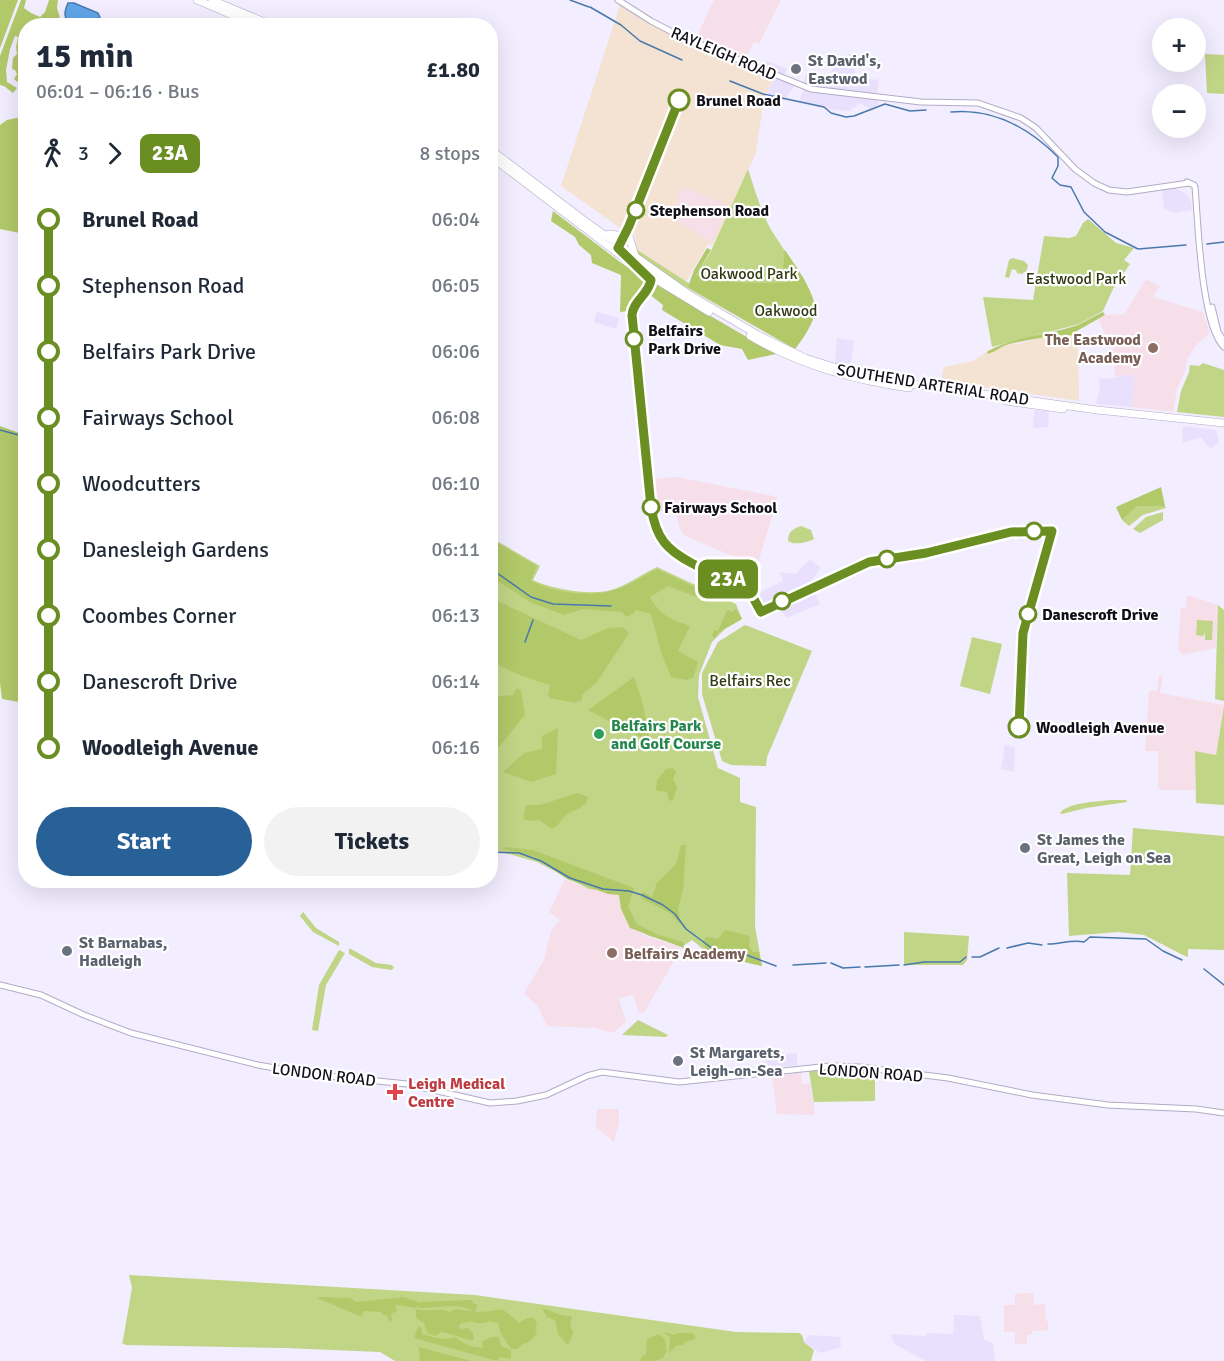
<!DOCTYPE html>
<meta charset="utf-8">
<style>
:root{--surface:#fff;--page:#f2f2f3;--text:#1f2937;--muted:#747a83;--accent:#276198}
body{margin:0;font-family:Signika,sans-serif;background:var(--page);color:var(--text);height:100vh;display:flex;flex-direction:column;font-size:22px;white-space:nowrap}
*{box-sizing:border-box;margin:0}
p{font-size:20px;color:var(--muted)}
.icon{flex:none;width:33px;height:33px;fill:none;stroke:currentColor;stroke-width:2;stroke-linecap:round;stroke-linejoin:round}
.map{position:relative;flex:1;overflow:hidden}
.drawer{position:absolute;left:18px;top:18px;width:480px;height:870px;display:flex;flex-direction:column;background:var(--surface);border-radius:24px;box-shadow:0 6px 24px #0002}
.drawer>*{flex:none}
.badge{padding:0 12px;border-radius:9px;font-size:21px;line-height:39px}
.fabs{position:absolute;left:1152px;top:18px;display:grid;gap:12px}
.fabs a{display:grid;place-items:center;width:54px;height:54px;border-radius:50%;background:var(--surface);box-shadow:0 6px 24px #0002;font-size:30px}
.map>.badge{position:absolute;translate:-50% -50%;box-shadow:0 0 0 3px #fff}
.legs{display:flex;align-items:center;gap:9px;height:66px;padding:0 18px;font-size:20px}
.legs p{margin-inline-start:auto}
.overview{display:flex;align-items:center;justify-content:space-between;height:102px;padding:0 18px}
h1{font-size:33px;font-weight:700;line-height:45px}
.cta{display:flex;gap:12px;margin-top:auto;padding:12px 18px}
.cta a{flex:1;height:69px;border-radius:36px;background:var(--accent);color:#fff;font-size:24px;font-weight:700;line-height:69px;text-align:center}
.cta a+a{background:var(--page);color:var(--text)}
ul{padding:0 18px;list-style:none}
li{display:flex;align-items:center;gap:21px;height:66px;font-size:22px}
li i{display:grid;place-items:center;width:9px;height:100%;margin:0 8px;background:currentColor}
li i::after{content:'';width:15px;height:15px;margin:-8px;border:4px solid;border-radius:50%;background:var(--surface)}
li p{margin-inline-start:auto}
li:first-child i{background:linear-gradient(#0000 50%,currentColor 0)}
li:last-child i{background:linear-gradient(currentColor 50%,#0000 0)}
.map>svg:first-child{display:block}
</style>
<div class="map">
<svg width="1224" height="1361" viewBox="0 0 1224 1361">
<rect width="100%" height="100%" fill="#f2edff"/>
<g fill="#e8e0fd">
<polygon points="848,54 855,54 854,77 879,80 877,94 879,105 870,109 860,103 849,111 830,109 799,101 804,89 795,85 785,100 767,94 774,79 763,67 767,61 787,69 784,76 803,84 806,74 830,79 833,64 846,66"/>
<polygon points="1173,187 1185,193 1191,201 1192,210 1174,213 1164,208 1162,189"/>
<polygon points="597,312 619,318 616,329 594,322"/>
<polygon points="837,338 854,341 850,368 835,364"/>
<polygon points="1126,374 1135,375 1132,407 1096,404 1100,387 1099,379 1115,378"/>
<polygon points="1035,410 1049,412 1048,427 1034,428 1033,421"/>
<polygon points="1183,426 1216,430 1219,442 1210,449 1201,437 1182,443"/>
<polygon points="810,559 821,568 810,582 820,604 786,618 776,600 761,607 754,595 783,581 780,572 796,574"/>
<polygon points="1005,745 1015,747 1014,772 1001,769"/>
<polygon points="797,1053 797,1065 768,1068 764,1067 766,1056"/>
<polygon points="954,1315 980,1316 984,1340 993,1343 995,1361 926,1361 896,1345 892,1340 891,1334 926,1336 928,1333 953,1334"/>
<polygon points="810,1335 840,1337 841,1347 820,1353 804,1341"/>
</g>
<g fill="#f4e3d2">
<polygon points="620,5 640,18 698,46 774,79 764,98 756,153 713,245 708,244 686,282 636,249 635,235 623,230 561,186"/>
<polygon points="1068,335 1078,335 1079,401 941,381 944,367 973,361 989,350 1008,343 1018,344 1045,336"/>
</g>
<g fill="#f7dfe9">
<polygon points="714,0 781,0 759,44 754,42 745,59 696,38"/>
<polygon points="682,187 730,206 712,241 710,242 667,215 672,212"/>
<polygon points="1146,279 1160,286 1153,297 1203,312 1210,333 1196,345 1187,359 1185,372 1177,389 1173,412 1132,407 1135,375 1115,376 1112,333 1106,335 1098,319 1106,315 1124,314"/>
<polygon points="677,477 778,497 757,566 685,536 680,529 675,509 656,512 653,479"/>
<polygon points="1187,595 1218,605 1216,648 1182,655 1178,648 1181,607 1186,608"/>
<polygon points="1159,675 1163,676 1160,693 1224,705 1216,755 1195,751 1195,790 1161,790 1158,787 1158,751 1145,751 1149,691 1157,691"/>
<polygon points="565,879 589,889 624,894 632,928 648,937 682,947 643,1014 638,1011 633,994 619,999 626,1022 613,1033 596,1028 547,1026 538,1006 524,993 544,960 551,931 560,920 549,912"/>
<polygon points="801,1072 802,1084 810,1083 814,1102 814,1115 777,1114 772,1077"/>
<polygon points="597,1109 619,1109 619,1122 614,1142 596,1127"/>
<polygon points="1033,1293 1034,1305 1045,1304 1046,1321 1048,1321 1048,1330 1032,1331 1032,1334 1027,1335 1027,1344 1015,1344 1015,1332 1004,1332 1004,1305 1015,1305 1015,1294"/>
</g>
<g fill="#c1d586">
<polygon points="1205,54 1224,55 1224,94 1207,93"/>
<path d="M748 169C754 187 759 205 767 222 776 242 815 288 815 307 814 324 804 335 795 349L682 285 637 257 636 249 690 284 710 253Z"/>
<polygon points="1088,219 1116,243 1134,248 1124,260 1130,264 1113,289 1103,311 1079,324 992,347 983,297 1033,300 1044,236 1069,238 1076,236 1083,223"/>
<polygon points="1012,258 1024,261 1028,265 1026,273 1024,272 1022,274 1017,273 1016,270 1012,269 1009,278 1005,277 1009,260"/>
<polygon points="1203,363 1224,370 1224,417 1177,412 1181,391 1189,372 1190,365 1199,366"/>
<polygon points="1137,506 1165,506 1166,508 1143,515 1129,526 1122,520"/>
<polygon points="1163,512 1163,520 1140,533 1133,529 1146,517"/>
<path d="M801 526 811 530 814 539C808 542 794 546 788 541 788 531 793 529 801 526Z"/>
<path d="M490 537 540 566 533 580C552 589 589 596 611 590 626 586 642 574 657 567L736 604 742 619 725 629 712 642 699 675 698 697 718 768 740 778V802L756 807 755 926 762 966 723 957 720 959 714 958 692 940 683 946 649 936 632 927 624 893 589 889 537 862 491 849Z"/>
<polygon points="1218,605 1224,610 1224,701 1215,699"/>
<polygon points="1197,620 1213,621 1212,640 1205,640 1205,632 1203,636 1196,635"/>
<polygon points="745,625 812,651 767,757 766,766 731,765 722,761 702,694 702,673 718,642"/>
<polygon points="972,637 1002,644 990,694 960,686"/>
<polygon points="1224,706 1224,805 1196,803 1195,751 1216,755"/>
<path d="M1110 800H1126L1127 802 1086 808 1062 814 1060 813C1069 802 1096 802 1110 800Z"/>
<polygon points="1133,828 1224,836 1224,950 1188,949 1188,957 1185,956 1144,935 1118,932 1069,936 1067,873 1130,875"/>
<polygon points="303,912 316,928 339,942 339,946 313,932 300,916"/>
<polygon points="904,932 969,936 967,960 963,965 904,965"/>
<polygon points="349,949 351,949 376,963 392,965 394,968 391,970 372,967 349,954"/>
<polygon points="339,950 345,953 326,985 318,1031 312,1030 319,985"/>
<polygon points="638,1020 668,1035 666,1037 622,1035"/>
<polygon points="831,1070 875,1072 875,1101 814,1102 809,1071"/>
<polygon points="129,1275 475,1295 736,1332 799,1333 802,1335 804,1342 814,1350 811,1361 395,1361 380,1352 285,1348 126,1345 122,1343 123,1340 132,1288"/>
</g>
<g fill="#b2c96a">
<polygon points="0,0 18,0 0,48"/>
<polygon points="21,0 26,0 24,8 31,13 40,17 45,12 49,0 58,0 57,8 60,18 71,25 26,26 24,82 21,85 14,79 17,74 15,70 12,69 13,58 17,54 16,47 18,37 15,36 10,49 6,70 7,82 17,88 13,93 4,86 0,85 0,56"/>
<polygon points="25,116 26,116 25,234 0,229 0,125 7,120"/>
<polygon points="553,211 620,262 644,278 644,285 631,303 629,311 620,312 621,275 592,263 591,255 579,245 575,237 551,221"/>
<path d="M707 248 711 250 696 275C726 283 757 284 788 282L783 270 785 250C798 270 823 300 811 324 807 333 801 341 795 349L688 287 694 270Z"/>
<polygon points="657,285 776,354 748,360 742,349 720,345 662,310 663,305 649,294"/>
<path d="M1103 312 1105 315 1075 332 1077 335C1053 335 1032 339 1009 344 1001 346 994 353 987 354L988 351C1016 336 1049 335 1078 325 1087 321 1094 316 1103 312Z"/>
<polygon points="0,426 25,435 25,703 2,699 0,683"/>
<polygon points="1161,487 1165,506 1137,506 1122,520 1116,507"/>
<path d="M491 539 537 566 531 581C554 592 585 597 610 591 626 588 643 576 657 569L710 594 705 600 668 586 650 597C661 616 670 619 690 626L678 651 698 662 693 678 686 680 671 677 661 652 651 614 636 610 633 614 626 617 622 612 584 609 564 615 532 603 491 577Z"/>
<polygon points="491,598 581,640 608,628 623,627 629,633 597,682 582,695 582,700 575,703 550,698 548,695 550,685 522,676 491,662"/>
<polygon points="736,609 742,619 719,632 715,638 712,636 714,630 718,631 727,610 732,612"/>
<polygon points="634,677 643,704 650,742 588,710"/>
<polygon points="516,688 521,690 525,715 491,757 491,700 500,696 513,695"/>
<polygon points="558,728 556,774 531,782 503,772 524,753 542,749 542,736"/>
<polygon points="673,768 676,772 673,779 677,787 673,800 669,801 667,792 656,790 657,780 666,769"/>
<path d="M577 793 588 797C586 809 574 809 566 815 560 820 559 826 552 829L539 820 530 821 523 819 526 805H540Z"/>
<polygon points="681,845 686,845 683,890 678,909 681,925 670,913 641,898 643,892 652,897 657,883 676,864"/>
<polygon points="507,847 533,850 634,888 628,907 637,924 656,934 683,942 684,948 630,928 621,909 619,895 608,894 567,879 535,857 503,849"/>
<polygon points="725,930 750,936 749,946 753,952 759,952 762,966 723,957 720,959 705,947 703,940 707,937 718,939"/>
<path d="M321 1297 350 1298 356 1302 404 1297 419 1302 418 1304 420 1302 472 1300 473 1303 478 1305 475 1312C501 1313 497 1301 519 1323L527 1318H534L537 1323 535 1329 537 1334 529 1342 521 1345 518 1349H511L500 1332 498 1323 490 1321C484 1324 477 1324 471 1321L460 1324 459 1327 461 1329 468 1328 473 1333 474 1340C468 1341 450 1333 441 1332L435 1336 427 1333 424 1323 416 1318V1309C428 1313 438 1306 449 1312L455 1309 473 1311C458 1302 435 1309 419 1308L417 1306 416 1308 397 1305 395 1306 397 1311 391 1314 392 1320 389 1322 387 1315H383L381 1312 364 1311 362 1317 317 1298Z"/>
<path d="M542 1308C554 1311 559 1317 572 1316L570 1325 573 1333 568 1345 558 1334 555 1320 547 1317Z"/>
<path d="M418 1326 422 1328V1334C433 1337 445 1341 455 1337 463 1343 473 1349 484 1347L481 1342 491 1337H499L501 1346 511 1350V1357L509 1359 500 1357 497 1361 414 1338Z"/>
<polygon points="663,1332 675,1335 678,1333 692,1333 696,1337 693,1340 685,1342 683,1345 677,1345 669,1353 670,1337"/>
<polygon points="659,1334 665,1339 667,1351 663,1358 654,1361 641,1361 641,1357 646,1354 647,1339"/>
<polygon points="419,1347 471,1361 420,1361"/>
</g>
<path fill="#60a5ea" stroke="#4978ab" stroke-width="1.5" d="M68 3H74L98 13 101 20 99 25C83 26 56 28 68 3Z"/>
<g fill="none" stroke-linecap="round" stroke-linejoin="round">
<g stroke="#4978ab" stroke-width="1.5">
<polyline points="570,0 589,7"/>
<polyline points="590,7 621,25 640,41 682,60"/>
<polyline points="730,81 763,94 824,107 831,113 846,117 854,116 885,104 910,111 926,110"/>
<path d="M951 112C993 108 1029 128 1058 157V166L1052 178 1060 185 1071 187 1084 212 1105 232 1138 249 1186 245"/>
<polyline points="1207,244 1224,242"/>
<polyline points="0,430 26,437"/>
<polyline points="490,568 531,597 553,604 611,606"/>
<polyline points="525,642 533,620"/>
<polyline points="490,852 519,853 541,861 570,878 603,889 629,891 642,895 663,905 675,914 686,929 717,952 733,950 776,966"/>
<path d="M1048 944C1061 944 1072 939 1084 942L1090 937 1146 939 1163 951 1182 960"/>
<polyline points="1007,948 1028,943 1042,945"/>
<polyline points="972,957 980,957 999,948"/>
<polyline points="831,963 843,968 860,967"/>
<polyline points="793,965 826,963"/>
<polyline points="904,965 924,962 960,962 966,957"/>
<polyline points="865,967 899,965"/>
<polyline points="1204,969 1224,985"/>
</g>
<g stroke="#b2abc7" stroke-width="7">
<g id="primary">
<polyline points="618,0 651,21 680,36 811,89 921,102 978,103 1021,118 1036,128 1075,169 1094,183 1109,190 1127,192 1189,183"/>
<path d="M1187 182 1194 185 1195 187C1198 221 1201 325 1224 347"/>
<polyline points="1212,307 1218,332 1224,341"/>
<polyline points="0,985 41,995 84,1015 131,1033 258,1065 309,1074 407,1084 490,1103 517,1101 546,1095 587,1076 602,1072 679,1082 830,1066 860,1067 948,1078 1032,1095 1108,1105 1196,1109 1224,1113"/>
</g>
</g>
<g stroke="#b2abc7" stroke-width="8">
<g id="highway">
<polyline points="197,0 258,26"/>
<polyline points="212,0 274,26"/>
<polyline points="490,149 585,221 690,295 758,335 805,358 847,371 912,384 1097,410 1224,423"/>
<polyline points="490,156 637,268 709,312"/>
<polyline points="609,234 624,236"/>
<polyline points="629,236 635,256"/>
<path d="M750 336C799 365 852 380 909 388"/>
<polyline points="1006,401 1063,409"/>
</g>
</g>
<use href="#primary" stroke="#fff" stroke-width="5"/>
<use href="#highway" stroke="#fff" stroke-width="7"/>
</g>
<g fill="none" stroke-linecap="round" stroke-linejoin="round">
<g stroke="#fff" stroke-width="14">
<path id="line-1" d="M679 100 629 226 618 248 651 280C649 294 633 301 632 315L651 507C653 519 656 532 664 542 679 562 721 576 745 587L750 592 761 612 869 562 926 553 1011 532 1052 531 1023 633 1019 727"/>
</g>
<use href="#line-1" stroke="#6b8e23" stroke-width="9"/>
</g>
<g fill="#6b7280" stroke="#fff" stroke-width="2">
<circle cx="796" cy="69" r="6"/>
<circle cx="1025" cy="848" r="6"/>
<circle cx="67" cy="951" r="6"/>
<circle cx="678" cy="1061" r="6"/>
</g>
<g fill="#fff" stroke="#6b8e23" stroke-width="3">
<circle cx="679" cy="100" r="10"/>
<circle cx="636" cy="210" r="8"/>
<circle cx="634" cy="339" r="8"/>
<circle cx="651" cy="507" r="8"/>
<circle cx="1034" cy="531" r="8"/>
<circle cx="887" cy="559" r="8"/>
<circle cx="782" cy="601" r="8"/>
<circle cx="1028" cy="614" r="8"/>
<circle cx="1019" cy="727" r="10"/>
</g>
<g fill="#8d6e63" stroke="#fff" stroke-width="2">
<circle cx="1153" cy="348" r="6"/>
<circle cx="612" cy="953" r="6"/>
</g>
<circle fill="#2e9e5b" stroke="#fff" stroke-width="2" cx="599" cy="734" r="6"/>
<path fill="#e0444e" stroke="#fff" stroke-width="2" d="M392 1083h6v6h6v6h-6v6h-6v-6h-6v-6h6z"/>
<g text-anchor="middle" stroke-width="4.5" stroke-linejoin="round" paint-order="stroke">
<g font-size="16" fill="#120f19" stroke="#fff">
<text transform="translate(724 53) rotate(23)" y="6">RAYLEIGH ROAD</text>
<text transform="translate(933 384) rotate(9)" y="6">SOUTHEND ARTERIAL ROAD</text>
<text transform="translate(871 1072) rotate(4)" y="6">LONDON ROAD</text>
<text transform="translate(324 1074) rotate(7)" y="6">LONDON ROAD</text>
</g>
<g font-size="16" font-weight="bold" fill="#5b616d" stroke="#fff" text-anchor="start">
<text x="808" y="66">St David's,<tspan x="808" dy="18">Eastwod</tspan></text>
<text x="1037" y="845">St James the<tspan x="1037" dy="18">Great, Leigh on Sea</tspan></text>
<text x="79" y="948">St Barnabas,<tspan x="79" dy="18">Hadleigh</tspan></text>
<text x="690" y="1058">St Margarets,<tspan x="690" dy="18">Leigh-on-Sea</tspan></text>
</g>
<g font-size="16" font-weight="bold" fill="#120f19" stroke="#fff" text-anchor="start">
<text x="696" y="106">Brunel Road</text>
<text x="650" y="216">Stephenson Road</text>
<text x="648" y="336">Belfairs<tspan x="648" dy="18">Park Drive</tspan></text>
<text x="664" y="513">Fairways School</text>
<text x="1042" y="620">Danescroft Drive</text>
<text x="1036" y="733">Woodleigh Avenue</text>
</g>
<g font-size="16" fill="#303911" stroke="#fff">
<text x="749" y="279">Oakwood Park</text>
<text x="1076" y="284">Eastwood Park</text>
<text x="786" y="316">Oakwood</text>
<text x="750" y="686">Belfairs Rec</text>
</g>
<g font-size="16" font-weight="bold" fill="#785e54" stroke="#fff" text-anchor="end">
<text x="1141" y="345">The Eastwood<tspan x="1141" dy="18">Academy</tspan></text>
<text x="624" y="959" text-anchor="start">Belfairs Academy</text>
</g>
<g font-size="16" font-weight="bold" fill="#27864d" stroke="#fff" text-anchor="start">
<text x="611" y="731">Belfairs Park<tspan x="611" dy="18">and Golf Course</tspan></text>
</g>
<g font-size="16" font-weight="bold" fill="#be3a42" stroke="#fff" text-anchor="start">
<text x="408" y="1089">Leigh Medical<tspan x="408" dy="18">Centre</tspan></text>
</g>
</g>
</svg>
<div class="fabs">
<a>+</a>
<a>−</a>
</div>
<b class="badge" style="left:728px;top:579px;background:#6b8e23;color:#fff">23A</b>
<section class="drawer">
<div class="overview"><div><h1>15 min</h1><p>06:01 – 06:16 · Bus</p></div><b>£1.80</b></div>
<div class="legs"><svg class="icon" aria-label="walk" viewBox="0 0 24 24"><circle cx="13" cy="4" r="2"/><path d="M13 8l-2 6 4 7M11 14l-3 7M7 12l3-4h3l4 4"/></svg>3<svg class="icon" aria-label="forward" viewBox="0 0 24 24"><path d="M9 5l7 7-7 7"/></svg><b class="badge" style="background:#6b8e23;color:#fff">23A</b><p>8 stops</p></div>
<ul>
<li><i style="color:#6b8e23"></i><b>Brunel Road</b><p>06:04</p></li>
<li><i style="color:#6b8e23"></i><span>Stephenson Road</span><p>06:05</p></li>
<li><i style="color:#6b8e23"></i><span>Belfairs Park Drive</span><p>06:06</p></li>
<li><i style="color:#6b8e23"></i><span>Fairways School</span><p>06:08</p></li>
<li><i style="color:#6b8e23"></i><span>Woodcutters</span><p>06:10</p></li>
<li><i style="color:#6b8e23"></i><span>Danesleigh Gardens</span><p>06:11</p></li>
<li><i style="color:#6b8e23"></i><span>Coombes Corner</span><p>06:13</p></li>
<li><i style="color:#6b8e23"></i><span>Danescroft Drive</span><p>06:14</p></li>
<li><i style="color:#6b8e23"></i><b>Woodleigh Avenue</b><p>06:16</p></li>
</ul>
<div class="cta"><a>Start</a><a>Tickets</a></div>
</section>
</div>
